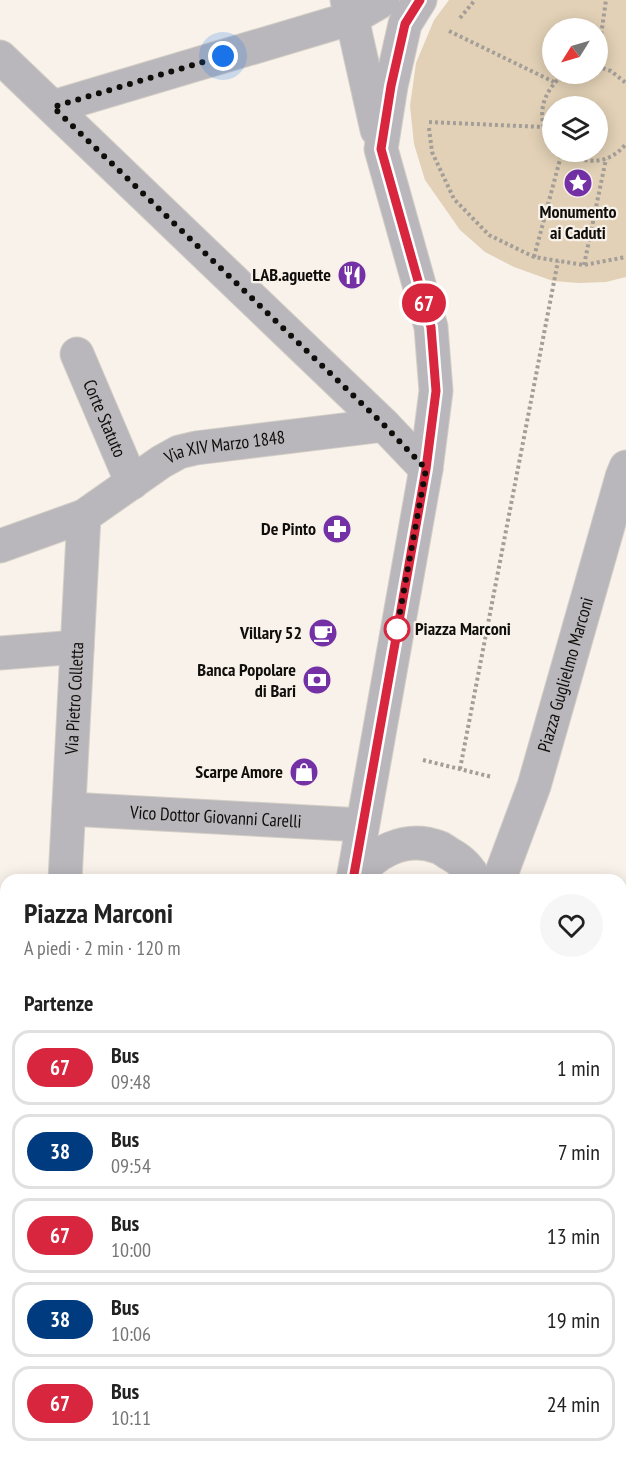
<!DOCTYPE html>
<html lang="it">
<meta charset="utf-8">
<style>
:root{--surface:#fff;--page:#f6f6f6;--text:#222;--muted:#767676;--line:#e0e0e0}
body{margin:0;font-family:"PT Sans Narrow",sans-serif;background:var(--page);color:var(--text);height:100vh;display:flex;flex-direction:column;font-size:22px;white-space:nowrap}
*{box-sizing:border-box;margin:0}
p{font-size:20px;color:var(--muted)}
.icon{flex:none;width:33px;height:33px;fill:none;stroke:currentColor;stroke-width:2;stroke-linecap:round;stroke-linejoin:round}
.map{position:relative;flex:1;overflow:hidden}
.side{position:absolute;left:0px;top:874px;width:627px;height:590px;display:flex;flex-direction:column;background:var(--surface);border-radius:18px 18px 0 0;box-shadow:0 3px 15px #0003}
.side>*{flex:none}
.badge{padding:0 12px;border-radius:20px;font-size:21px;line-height:39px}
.needle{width:39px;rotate:233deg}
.fabs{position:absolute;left:542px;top:18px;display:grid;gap:12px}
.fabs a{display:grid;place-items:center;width:66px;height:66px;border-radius:50%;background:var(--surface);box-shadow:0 3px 15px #0003;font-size:30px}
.you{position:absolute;width:30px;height:30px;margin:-15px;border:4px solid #fff;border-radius:50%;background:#1a73e8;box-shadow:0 0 0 9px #1a73e833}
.map>.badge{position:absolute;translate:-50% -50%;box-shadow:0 0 0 3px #fff}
h2{padding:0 24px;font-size:22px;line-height:54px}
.round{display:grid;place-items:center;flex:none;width:63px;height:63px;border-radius:32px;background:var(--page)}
.summary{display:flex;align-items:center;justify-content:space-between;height:102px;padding:0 24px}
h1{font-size:28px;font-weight:600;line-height:45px}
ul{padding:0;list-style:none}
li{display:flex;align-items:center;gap:18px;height:75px;margin:0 12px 9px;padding:0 12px;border:3px solid var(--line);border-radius:18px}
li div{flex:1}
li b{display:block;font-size:22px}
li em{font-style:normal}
li .badge{min-width:66px;font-weight:700;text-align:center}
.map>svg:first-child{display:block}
</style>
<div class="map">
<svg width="626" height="1463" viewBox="0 0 626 1463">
<rect width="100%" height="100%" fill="#f8f2ea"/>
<path fill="#e2d1b6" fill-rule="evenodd" d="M449 0H626V277L606 282 579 283 553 281 514 267 485 252 460 230 425 180 414 144 410 106 416 63 434 20ZM552 28H597V74H552ZM552 106H597V152H552Z"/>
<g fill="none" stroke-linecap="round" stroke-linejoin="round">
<g stroke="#d3cec6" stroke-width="35">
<g id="minor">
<polyline points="0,57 384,425 426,469"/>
<polyline points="53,107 352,18 347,0"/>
<polyline points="377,130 352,18 383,0"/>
<path id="s1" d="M77 354 132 483"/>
<path id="s2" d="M0 546 84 516 161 462 179 452 196 448 384 425"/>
<polyline points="0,653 77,647"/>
<path id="s3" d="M69 809 362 825"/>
<path id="s4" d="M65 880 84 516"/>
<polyline points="353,880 426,469 436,391 431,327 381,149 391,86 405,24 420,0"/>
<path d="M356 880C371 852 406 835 438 847 442 848 446 852 450 854 461 860 470 869 475 880"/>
<path id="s5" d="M499 880 534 786 622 477 626 467"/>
<polyline points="0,1053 6,1053"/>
<polyline points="146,1458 147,1463"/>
<polyline points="403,1458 404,1463"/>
</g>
</g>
<g stroke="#a39e98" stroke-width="4" stroke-dasharray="3 3" stroke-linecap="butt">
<polyline points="460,18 475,0"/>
<polyline points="449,31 554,82"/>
<polyline points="597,64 606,0"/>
<polyline points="597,66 611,71 626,83"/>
<polyline points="429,122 543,127"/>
<polyline points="429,128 432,152 454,199 489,235 534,257 584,265 626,257"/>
<path d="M552 143C534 118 542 92 564 74"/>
<path d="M562 152C586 164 607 166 626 144"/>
<polyline points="534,257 562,152"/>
<polyline points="584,265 606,159"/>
<polyline points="423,760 492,777"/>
<polyline points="460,769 558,261"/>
<polyline points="621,1046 626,1047"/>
<polyline points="519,1463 520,1458"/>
</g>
<use href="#minor" stroke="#b9b7bb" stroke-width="33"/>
</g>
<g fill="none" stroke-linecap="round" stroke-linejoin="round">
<g stroke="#fff" stroke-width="14">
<polyline id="line" points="353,880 426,469 436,391 431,327 381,149 391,86 405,24 420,0"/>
</g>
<use href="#line" stroke="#d7263d" stroke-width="9"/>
<polyline stroke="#100e0b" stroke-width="6" stroke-dasharray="0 10.8" points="223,56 53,107 384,425 426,469 396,634 397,629"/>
</g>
<defs>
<g id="sight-disc" transform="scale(1.5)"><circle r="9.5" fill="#7331a5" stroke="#f8f2ea"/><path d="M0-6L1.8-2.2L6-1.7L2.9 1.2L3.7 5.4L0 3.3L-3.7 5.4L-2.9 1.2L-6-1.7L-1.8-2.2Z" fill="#fff"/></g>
<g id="restaurant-disc" transform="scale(1.5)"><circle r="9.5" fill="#7331a5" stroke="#f8f2ea"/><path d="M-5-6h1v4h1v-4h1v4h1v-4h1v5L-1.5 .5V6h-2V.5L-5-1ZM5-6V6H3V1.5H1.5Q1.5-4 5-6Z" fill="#fff"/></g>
<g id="pharmacy-disc" transform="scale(1.5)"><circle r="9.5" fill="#7331a5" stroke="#f8f2ea"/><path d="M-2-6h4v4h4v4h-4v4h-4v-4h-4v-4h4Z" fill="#fff"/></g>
<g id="cafe-disc" transform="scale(1.5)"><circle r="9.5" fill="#7331a5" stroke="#f8f2ea"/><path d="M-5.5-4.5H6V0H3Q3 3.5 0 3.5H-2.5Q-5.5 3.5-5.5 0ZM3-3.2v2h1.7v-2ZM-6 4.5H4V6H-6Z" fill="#fff"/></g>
<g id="bank-disc" transform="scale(1.5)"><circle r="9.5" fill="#7331a5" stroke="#f8f2ea"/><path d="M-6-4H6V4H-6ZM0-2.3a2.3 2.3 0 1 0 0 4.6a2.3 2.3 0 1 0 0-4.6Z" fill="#fff"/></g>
<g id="shop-disc" transform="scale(1.5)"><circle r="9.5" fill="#7331a5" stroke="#f8f2ea"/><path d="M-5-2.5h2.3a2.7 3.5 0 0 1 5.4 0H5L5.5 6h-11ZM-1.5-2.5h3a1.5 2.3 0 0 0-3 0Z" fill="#fff"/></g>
</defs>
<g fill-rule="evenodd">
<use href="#sight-disc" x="578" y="183"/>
<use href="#restaurant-disc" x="352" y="275"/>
<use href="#pharmacy-disc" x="337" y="529"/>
<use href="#cafe-disc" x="323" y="633"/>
<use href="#bank-disc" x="317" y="680"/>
<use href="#shop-disc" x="304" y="772"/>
</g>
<circle fill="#fff" stroke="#d7263d" stroke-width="3" cx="397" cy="629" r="12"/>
<g text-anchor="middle" stroke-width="4.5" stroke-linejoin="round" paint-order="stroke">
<g font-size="18" font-weight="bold" fill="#100e0b" stroke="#f8f2ea" text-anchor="end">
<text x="578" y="218" text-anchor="middle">Monumento<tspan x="578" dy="21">ai Caduti</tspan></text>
<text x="331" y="281">LAB.aguette</text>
<text x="316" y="535">De Pinto</text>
<text x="302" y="639">Villary 52</text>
<text x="296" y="676">Banca Popolare<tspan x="296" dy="21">di Bari</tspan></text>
<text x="283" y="778">Scarpe Amore</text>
</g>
<g font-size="18" fill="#100e0b" stroke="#f8f2ea">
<text dy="6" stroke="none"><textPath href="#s1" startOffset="70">Corte Statuto</textPath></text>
<text dy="6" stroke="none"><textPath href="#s2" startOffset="250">Via XIV Marzo 1848</textPath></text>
<text dy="6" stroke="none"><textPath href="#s5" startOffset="216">Piazza Guglielmo Marconi</textPath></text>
<text dy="6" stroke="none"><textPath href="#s4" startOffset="182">Via Pietro Colletta</textPath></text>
<text dy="6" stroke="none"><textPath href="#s3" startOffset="147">Vico Dottor Giovanni Carelli</textPath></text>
</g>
<g font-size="18" font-weight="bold" fill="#100e0b" stroke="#f8f2ea" text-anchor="start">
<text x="415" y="635">Piazza Marconi</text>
</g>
</g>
</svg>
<div class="fabs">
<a><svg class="needle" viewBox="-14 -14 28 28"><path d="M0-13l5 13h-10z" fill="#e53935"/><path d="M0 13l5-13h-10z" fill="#767676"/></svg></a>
<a><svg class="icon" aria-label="layers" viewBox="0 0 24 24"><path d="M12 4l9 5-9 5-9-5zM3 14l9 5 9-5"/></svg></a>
</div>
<div class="you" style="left:223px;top:56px"></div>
<b class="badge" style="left:424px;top:303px;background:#d7263d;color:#fff">67</b>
<section class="side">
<div class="summary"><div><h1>Piazza Marconi</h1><p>A piedi · 2 min · 120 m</p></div><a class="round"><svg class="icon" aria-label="heart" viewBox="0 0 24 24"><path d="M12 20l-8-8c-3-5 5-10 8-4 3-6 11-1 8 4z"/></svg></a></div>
<h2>Partenze</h2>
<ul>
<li><span class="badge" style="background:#d7263d;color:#fff">67</span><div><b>Bus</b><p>09:48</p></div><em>1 min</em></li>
<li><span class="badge" style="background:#003b80;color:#fff">38</span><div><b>Bus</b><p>09:54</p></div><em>7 min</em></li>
<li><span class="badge" style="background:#d7263d;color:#fff">67</span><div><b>Bus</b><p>10:00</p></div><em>13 min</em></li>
<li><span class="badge" style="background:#003b80;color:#fff">38</span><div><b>Bus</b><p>10:06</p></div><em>19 min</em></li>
<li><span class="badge" style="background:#d7263d;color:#fff">67</span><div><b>Bus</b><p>10:11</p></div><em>24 min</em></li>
</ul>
</section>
</div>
